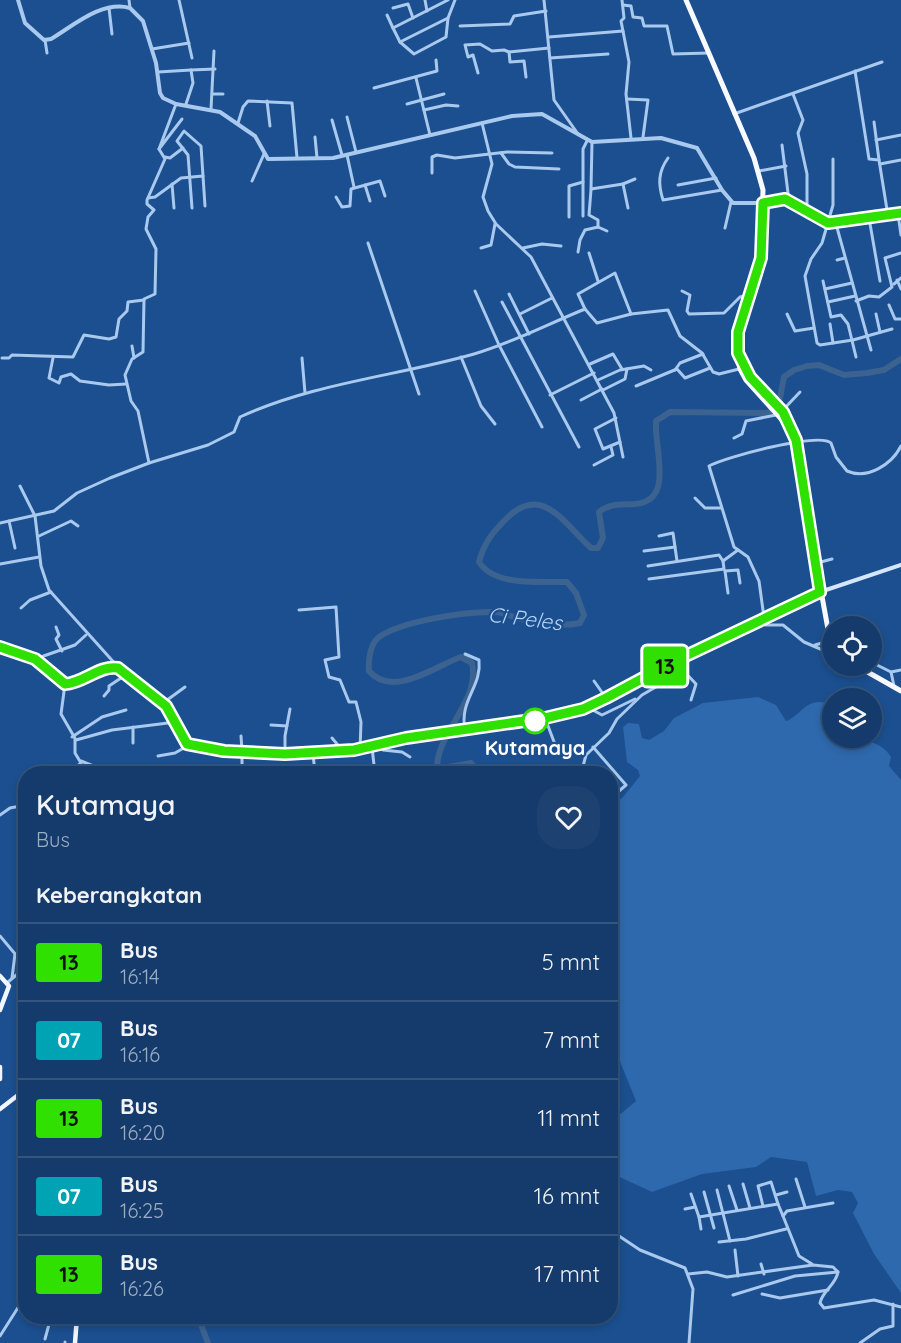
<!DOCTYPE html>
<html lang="id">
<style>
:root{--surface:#143b6b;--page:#1d4271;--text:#f1f3f6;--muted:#9dadc1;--line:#33557e}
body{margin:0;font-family:Quicksand,sans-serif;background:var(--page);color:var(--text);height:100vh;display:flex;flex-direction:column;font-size:22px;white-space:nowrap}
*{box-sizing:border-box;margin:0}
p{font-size:20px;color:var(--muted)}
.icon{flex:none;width:33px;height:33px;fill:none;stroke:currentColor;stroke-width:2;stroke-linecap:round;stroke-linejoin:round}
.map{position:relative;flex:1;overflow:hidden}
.drawer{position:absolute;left:18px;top:766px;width:600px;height:558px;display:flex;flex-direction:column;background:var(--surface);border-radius:24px;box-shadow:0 3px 9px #0003,0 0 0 2px var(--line)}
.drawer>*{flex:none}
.badge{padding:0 12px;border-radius:4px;font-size:21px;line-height:39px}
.tools{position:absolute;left:822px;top:616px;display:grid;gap:12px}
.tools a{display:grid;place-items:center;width:60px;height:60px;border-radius:50%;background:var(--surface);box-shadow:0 3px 9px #0003,0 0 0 2px var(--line);font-size:30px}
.map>.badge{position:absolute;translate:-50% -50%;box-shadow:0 0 0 3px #fff}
h2{padding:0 18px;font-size:22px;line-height:54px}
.round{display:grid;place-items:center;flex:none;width:63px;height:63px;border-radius:24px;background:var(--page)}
.headline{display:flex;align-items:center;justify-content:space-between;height:102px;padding:0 18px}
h1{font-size:28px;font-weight:600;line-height:45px}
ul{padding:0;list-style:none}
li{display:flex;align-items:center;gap:18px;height:78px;padding:0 18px;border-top:2px solid var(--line)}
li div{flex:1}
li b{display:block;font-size:22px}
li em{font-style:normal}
li .badge{min-width:66px;font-weight:700;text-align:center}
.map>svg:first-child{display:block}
</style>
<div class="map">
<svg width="901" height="1343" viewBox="0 0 901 1343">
<rect width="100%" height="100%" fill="#1b4f8f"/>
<path fill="#2e69ad" d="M758 697 776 705 786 721C802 716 806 694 832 705V738C853 738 880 738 891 757L889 766 901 780V1293L874 1254 853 1213 858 1203 852 1192 838 1190 816 1196 807 1162 771 1157 756 1167 702 1174 652 1192 611 1173V1122L636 1101 621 1064 614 1038 610 1039 611 807 623 797 640 776 638 770 627 762 623 727 628 723 639 724 642 738 649 740 664 731 674 718 703 703Z"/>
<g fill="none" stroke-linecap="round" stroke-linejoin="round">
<g stroke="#3c6290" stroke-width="6">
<path d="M480 774 471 763 442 768 437 765C440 729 480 701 472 663L461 657C435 666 393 699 369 671 368 661 370 644 379 637 402 621 467 611 495 612 503 612 510 616 517 618 536 623 562 627 580 623L584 615 576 593 567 582C540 581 495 587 479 562 484 543 492 533 506 519 542 482 564 524 591 548H598L603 538 599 512C610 503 621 505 635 504 675 501 654 450 656 421L670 412 768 413 779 403 784 377 794 370 807 366 819 365 844 375 867 373 884 370 901 359"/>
<polyline points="198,1317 208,1343"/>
</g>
<g stroke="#a9c9ee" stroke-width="3">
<polyline points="129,0 130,8"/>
<polyline points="179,0 192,58"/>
<polyline points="425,0 427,11"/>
<polyline points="448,0 393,28 400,42 414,54 446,37 448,18"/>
<polyline points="544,0 554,100 578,134"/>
<polyline points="622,0 624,18 621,21 629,62 626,94 631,138"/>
<polyline points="623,5 631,6 633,17 642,18 644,26 667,26 673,54 709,53"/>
<polyline points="109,8 112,34"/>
<polyline points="393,8 408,4 413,18"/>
<polyline points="387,15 393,28"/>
<polyline points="460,26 510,24 514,16 546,11"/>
<polyline points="549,37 623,31"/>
<polyline points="45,40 47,53"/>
<polyline points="400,42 448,18 455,0"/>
<polyline points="152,49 189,43"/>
<polyline points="509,52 510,62 524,61 526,77"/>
<polyline points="550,58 608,54"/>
<polyline points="855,71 869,159 879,160 888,216"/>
<polyline points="158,72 191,70"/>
<polyline points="478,73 473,55 468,57 465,45 480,44 492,51 504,50 509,52 549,48"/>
<polyline points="416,78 430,135"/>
<polyline points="374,88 437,71 436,60"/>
<polyline points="213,94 223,94"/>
<polyline points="793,94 803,120 798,133 807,174 807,211"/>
<polyline points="627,99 648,100 643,137"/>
<polyline points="267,101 270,126"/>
<polyline points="176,104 159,149 182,119"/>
<polyline points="186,104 193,83 191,70 215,69"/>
<polyline points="407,104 444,94"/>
<polyline points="211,109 214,51"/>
<polyline points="424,110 446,105 458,106"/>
<polyline points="734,114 882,62"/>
<polyline points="347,117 356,152"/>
<polyline points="332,120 342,155"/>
<polyline points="874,122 879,160"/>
<polyline points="238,123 243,107 248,101 292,103 297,158"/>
<polyline points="482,123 492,164 483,197 488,211 496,224 531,257 614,413 623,457"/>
<polyline points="315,137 317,158"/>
<polyline points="876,140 901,135"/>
<polyline points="592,142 591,189 623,184 628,208"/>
<polyline points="782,145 789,201"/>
<polyline points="501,153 509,164 515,167 559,169"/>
<polyline points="347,155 354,187"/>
<polyline points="165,157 170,158 183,148"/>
<path d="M668 158C658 172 658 184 663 200L722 190"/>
<polyline points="833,159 833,205 822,243 811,259 805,276 817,343 820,345 853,340 892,329"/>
<polyline points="880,164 901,160"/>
<polyline points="759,171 786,166"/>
<polyline points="432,173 432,157 437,155 455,158 507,152 552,153"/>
<polyline points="252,181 264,154"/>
<polyline points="172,184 174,208"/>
<polyline points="623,184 635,179"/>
<polyline points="365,185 370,201"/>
<polyline points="678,185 716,178"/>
<polyline points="591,190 589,215 598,220 598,227"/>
<polyline points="336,197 342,207 350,206 351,189 380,181 385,196"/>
<polyline points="148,198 155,197 181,178 203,176 205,206"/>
<polyline points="192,208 188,155 177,141 184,131 201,146 203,176"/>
<polyline points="898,214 901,235"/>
<polyline points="583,216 583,149 587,141"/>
<polyline points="569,217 569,186 583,182"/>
<polyline points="869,218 880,281"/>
<polyline points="836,224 871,350"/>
<polyline points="725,228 731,202"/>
<polyline points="368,243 419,394"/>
<polyline points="481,248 491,245 495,224"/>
<polyline points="523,248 542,244 561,246"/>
<polyline points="578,252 580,240 585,230 598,227 607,231"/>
<polyline points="589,253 598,281"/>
<polyline points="837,260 845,258"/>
<polyline points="897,280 901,289"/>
<polyline points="823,281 831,317 841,315 848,324 856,357"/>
<polyline points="894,284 901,278"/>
<polyline points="825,289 852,283"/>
<polyline points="475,291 499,345 542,427"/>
<polyline points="682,291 690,295 687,311 689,314 724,313 740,297 751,294"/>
<polyline points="509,294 529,334"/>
<polyline points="856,301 869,296 879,297 892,287 885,258 901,253"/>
<polyline points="502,302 579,447"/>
<polyline points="828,302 855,296"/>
<polyline points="889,305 895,319 901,319"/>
<polyline points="585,309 578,294 615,273 631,314"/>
<polyline points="520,314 552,298"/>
<polyline points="787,314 795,331 814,328"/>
<polyline points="876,314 880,332"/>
<polyline points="830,324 833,343"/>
<polyline points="132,346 134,358"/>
<polyline points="461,357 481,406 495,424"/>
<polyline points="2,358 9,358 12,355 73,357 84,335 109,339 116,337 119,319 127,311 128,302 144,300"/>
<polyline points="53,358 49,378 59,383 61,377 71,374 80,381 109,385 126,384"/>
<polyline points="302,358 305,393"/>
<polyline points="590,364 613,354 622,369"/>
<polyline points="675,370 680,363 703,354"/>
<polyline points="598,380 620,370 644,366 651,370"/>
<polyline points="636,386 677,369 685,378 710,368"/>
<polyline points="603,390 625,379 627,369"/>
<polyline points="550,395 594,373"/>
<polyline points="581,400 602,389"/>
<polyline points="782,411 800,392"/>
<polyline points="616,418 595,429 603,449 620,442"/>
<polyline points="734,438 742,434 746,421 776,415"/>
<polyline points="149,463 138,411 131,401 125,375 132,359 143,352 144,299 155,294 156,249 146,229 148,217 154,210 147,204 147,200 165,159 159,149"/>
<polyline points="594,465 613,455 611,447"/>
<polyline points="20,486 35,516 41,566 49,590 118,667"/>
<polyline points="695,498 705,508 721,508"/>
<polyline points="9,521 15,548"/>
<path d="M0 523 54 511 77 493 110 478 149 463 208 445 234 432 240 417C314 383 397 376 474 354 512 343 548 324 585 309L597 323 631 314 668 310 680 336 702 353 713 372 719 374 739 369"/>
<polyline points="39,536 71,521 78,526"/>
<polyline points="659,536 673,533 677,561"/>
<polyline points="644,551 675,547"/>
<polyline points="817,563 832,559"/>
<polyline points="0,564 39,557"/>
<polyline points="648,566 719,555 723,561 738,550"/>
<polyline points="725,571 738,570 740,583"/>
<polyline points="725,571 728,593"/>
<polyline points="649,579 724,569 723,561"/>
<polyline points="21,608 30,600 51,592"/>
<polyline points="299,610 336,607 339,657 325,660 329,677 340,680 349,702 356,702 361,722 360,749"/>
<polyline points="56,627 59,635 56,639 62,651"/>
<polyline points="815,645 829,641"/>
<path d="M832 654 804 642 783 625H765L759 581 748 557 734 547 709 466C725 457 819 432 831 443L836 457 847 471C868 480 892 464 901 446"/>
<polyline points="35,659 75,645 86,635"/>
<polyline points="877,665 891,672"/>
<polyline points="679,666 696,684 691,700"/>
<polyline points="594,681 606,698"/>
<polyline points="65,684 61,714 76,740 112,730 176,722"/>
<polyline points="894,686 891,672 901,670"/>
<polyline points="104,696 109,690 109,686 127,674"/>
<polyline points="163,703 185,687"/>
<polyline points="587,707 602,715 635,699"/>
<polyline points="545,718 556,747"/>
<polyline points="271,725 287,726"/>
<path d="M465 730C459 700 482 687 479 660L465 654"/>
<polyline points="241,736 242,751"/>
<polyline points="72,737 102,717 126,710"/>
<polyline points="332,738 342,750"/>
<polyline points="133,743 133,727"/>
<polyline points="378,745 383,750 402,752 410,757"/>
<polyline points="372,747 375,774"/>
<polyline points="593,747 626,785 611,798"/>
<polyline points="242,752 242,774"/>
<polyline points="313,753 315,774"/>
<polyline points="285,754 285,736 290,709"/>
<polyline points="158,756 175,753 189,745"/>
<polyline points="81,761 109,772 143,773"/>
<polyline points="67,774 81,763 75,753 75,739"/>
<polyline points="581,774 586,755 609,733 617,719 642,695 661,684 691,654"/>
<polyline points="0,815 10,808 26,805"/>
<polyline points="0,936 26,967 8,982"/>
<polyline points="12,978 15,954"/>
<polyline points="796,1179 805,1207"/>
<polyline points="743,1184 750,1208"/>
<polyline points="729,1186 737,1210"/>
<polyline points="717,1190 730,1241"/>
<polyline points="704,1192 714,1228"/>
<polyline points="691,1194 699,1217 778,1204 783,1216"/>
<polyline points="776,1195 787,1192"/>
<polyline points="763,1206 758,1186 771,1182 778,1204"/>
<polyline points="685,1209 695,1207"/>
<polyline points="699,1217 701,1229"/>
<polyline points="610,1230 640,1250 685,1268 693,1289 689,1343"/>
<polyline points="719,1242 746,1239 786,1229"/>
<polyline points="735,1250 738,1276"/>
<polyline points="761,1264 764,1274"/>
<polyline points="812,1264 799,1256 783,1216 787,1211 833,1203"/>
<path d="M688 1274 707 1272 727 1277 813 1265 833 1267 838 1272C836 1285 822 1291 820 1303L824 1308 874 1300 901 1307"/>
<polyline points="762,1294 780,1298 828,1290"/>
<polyline points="733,1295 795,1276 838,1272"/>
<polyline points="0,1336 26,1295"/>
<polyline points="45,1339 51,1317"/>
<polyline points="65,1343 65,1342"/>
<polyline points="860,1343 880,1329 893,1326 893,1304"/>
</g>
<path stroke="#a9c9ee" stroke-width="4" d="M18 0 25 23 44 40 51 39C73 26 102 0 130 8L143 21 156 63 160 93 163 98 176 104 220 112 255 136 268 159 333 158 512 116 542 114 592 142 661 138 697 148 722 190 733 203H763L781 198 828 223 901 213"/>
<path stroke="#d6e6fa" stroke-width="4" d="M0 647 35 659 65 684C84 683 99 666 118 667L166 707 186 743 192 746 285 754 354 750 406 738 520 724 563 714 606 698 675 661 808 596 901 565"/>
<g stroke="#f0f6ff" stroke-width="4.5">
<polyline points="0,976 9,986 0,1010"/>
<polyline points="0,1067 0,1079"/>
<polyline points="0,1109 26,1089"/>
<polyline points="75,1343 77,1317"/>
</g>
<g stroke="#f8faff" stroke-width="5">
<polyline points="686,0 754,158 763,190 761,258 736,346 740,369 746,380 793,432"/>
<path d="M740 361C751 385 776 399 788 422"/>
<polyline points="792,430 800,451 804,498 832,651"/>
<polyline points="857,666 901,691"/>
</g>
</g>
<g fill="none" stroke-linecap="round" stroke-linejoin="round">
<g stroke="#fff" stroke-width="14">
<path id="line" d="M0 647 35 659 65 684C84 683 99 665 118 668L166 706 187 744 224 751 285 754 354 750 406 738 545 718 583 709 606 698 675 661 820 592 796 440 783 412 750 377 738 353V332L761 258 763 203 785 199 828 223 901 213"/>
</g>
<use href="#line" stroke="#30e000" stroke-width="9"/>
</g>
<circle fill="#fff" stroke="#30e000" stroke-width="3" cx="535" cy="721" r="12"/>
<g text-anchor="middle" stroke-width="4.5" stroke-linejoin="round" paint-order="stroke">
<g font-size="20" font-weight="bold" fill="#fff" stroke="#1b4f8f">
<text x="535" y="755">Kutamaya</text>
</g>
<g font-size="21" font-style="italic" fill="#b5d3f5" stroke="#1b4f8f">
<text transform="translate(525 619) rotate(7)" y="7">Ci Peles</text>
</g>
</g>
</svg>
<div class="tools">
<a><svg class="icon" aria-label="locate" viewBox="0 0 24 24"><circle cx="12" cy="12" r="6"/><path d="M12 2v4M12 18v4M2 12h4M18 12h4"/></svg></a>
<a><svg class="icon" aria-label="layers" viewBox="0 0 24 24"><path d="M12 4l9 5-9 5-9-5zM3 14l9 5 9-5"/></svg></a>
</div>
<b class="badge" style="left:665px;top:666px;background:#30e000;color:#111">13</b>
<section class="drawer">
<div class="headline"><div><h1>Kutamaya</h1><p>Bus</p></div><a class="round"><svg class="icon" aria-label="heart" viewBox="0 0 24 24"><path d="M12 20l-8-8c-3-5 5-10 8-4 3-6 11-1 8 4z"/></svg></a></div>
<h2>Keberangkatan</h2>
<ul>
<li><span class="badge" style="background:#30e000;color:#111">13</span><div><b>Bus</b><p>16:14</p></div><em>5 mnt</em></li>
<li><span class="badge" style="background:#00a3b4;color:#fff">07</span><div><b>Bus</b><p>16:16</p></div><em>7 mnt</em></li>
<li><span class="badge" style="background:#30e000;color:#111">13</span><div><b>Bus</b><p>16:20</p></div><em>11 mnt</em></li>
<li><span class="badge" style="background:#00a3b4;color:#fff">07</span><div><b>Bus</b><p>16:25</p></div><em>16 mnt</em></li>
<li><span class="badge" style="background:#30e000;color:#111">13</span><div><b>Bus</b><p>16:26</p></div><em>17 mnt</em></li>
</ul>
</section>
</div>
